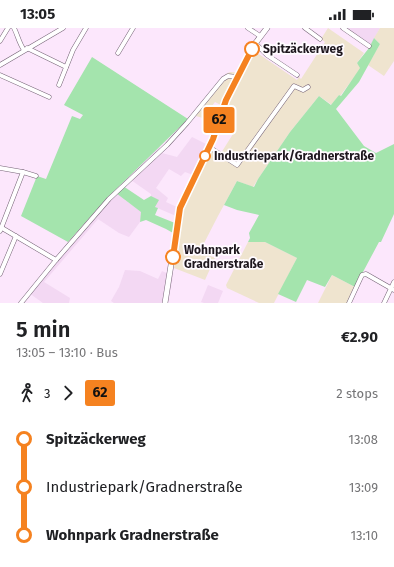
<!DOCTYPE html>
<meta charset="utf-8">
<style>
:root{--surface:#fff;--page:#f2f2f2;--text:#202124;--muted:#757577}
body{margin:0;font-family:"Fira Sans",sans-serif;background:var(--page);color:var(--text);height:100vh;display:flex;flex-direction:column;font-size:15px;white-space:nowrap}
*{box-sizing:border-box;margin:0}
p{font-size:13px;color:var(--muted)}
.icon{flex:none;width:22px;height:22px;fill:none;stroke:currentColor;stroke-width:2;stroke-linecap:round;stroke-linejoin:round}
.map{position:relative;height:275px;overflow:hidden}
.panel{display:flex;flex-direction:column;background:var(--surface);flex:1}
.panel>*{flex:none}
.badge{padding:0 8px;border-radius:3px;font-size:14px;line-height:26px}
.map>.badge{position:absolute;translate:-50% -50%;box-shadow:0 0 0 2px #fff}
.legs{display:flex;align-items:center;gap:6px;height:44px;padding:0 16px;font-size:13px}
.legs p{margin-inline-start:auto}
.summary{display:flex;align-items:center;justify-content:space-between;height:68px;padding:0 16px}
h1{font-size:22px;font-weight:600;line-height:30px}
ul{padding:0 16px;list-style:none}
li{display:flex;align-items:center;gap:14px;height:48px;font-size:15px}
li i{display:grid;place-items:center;width:6px;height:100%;margin:0 5px;background:currentColor}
li i::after{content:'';width:10px;height:10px;margin:-5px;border:3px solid;border-radius:50%;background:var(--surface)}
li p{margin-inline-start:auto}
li:first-child i{background:linear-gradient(#0000 50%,currentColor 0)}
li:last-child i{background:linear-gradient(currentColor 50%,#0000 0)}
.status{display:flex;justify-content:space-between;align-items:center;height:28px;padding:0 20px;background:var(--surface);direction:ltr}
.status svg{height:11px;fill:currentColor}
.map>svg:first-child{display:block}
</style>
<div class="status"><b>13:05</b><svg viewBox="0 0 49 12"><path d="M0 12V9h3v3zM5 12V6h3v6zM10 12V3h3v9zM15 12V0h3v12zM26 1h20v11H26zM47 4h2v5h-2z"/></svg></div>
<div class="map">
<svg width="394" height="275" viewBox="0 0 394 275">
<rect width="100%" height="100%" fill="#fce7fc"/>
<g fill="#f3d8f3">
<polygon points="340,0 380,0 369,20"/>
<polygon points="192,109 208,117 193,147 185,144 181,148 169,141 156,160 168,170 166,174 177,179 176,188 155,179 158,172 151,168 151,166 131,152 123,158 125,172 142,184 140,194 129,209 119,205 98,191 44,254 70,270 69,275 43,275 29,265 70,215 68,214 107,170 159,118 162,125 177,129"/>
<polygon points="125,242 140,243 158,251 162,243 173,248 168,275 114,275 111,273 119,259"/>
<polygon points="208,257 223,263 218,275 204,275 201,274"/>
</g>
<g fill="#efe4cf">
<polygon points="328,0 364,25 357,35 361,40 340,68 339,67 332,77 319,68 290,104 258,151 253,159 237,153 218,188 200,223 215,230 205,252 174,240 183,178 211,119 221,125 233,106 219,98 226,80 215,74 203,90 192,87 226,46 230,44 242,45 253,22 297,52 299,49 301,51 325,14 321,11"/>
<polygon points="380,0 394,0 394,33 384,48 368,37 380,16 374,10"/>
<polygon points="248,214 265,214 297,230 274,275 259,275 227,260 226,257"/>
<polygon points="332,247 355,259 348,275 318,275"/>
</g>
<g fill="#a4e4ad">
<polygon points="374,10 380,16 359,54 336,81 364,118 376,125 394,116 394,186 381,214 379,214 355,259 332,247 325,259 307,252 296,274 278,266 297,230 265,214 248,214 250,210 249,205 259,187 237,182 224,177 237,153 254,159 258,151 290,104 319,68 331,77 339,67 341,68 360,40 357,35 369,20"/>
<polygon points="92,29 188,91 107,170 68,214 21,188 37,148 46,151 72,88 80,91 83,87 64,77"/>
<polygon points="123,158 144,172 151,168 159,172 155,179 158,180 155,187 175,195 173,205 166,201 146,192 140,194 141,184 116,165"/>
</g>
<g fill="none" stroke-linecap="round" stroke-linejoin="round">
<g stroke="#766477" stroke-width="5">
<g id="minor">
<path d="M14 0C18 8 19 15 24 22"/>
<polyline points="248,0 260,8"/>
<polyline points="305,0 320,11"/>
<polyline points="343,0 369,18"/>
<polyline points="0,13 8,0"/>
<polyline points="255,15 267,27 297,47"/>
<polyline points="27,20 66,39"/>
<polyline points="118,25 133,0"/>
<polyline points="0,37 63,0"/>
<polyline points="0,47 49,69"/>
<polyline points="59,57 73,22 86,0"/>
<polyline points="209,119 237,137 294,58 303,62 308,59"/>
<polyline points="0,140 23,144 36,148"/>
<polyline points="2,200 56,232"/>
<polyline points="0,203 23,144"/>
<polyline points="0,246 16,208"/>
<polyline points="21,275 56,232 109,171 167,117 187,95 223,51 228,48 237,49"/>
<polyline points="349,275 362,247 366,246 394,262"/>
<polyline points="384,275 394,254"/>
</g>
</g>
<g stroke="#766477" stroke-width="6">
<polyline id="major" points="165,275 180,180 209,119 226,72 237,49 251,21 267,0"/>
</g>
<use href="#minor" stroke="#fff" stroke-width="4"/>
<use href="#major" stroke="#fff" stroke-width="5"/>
</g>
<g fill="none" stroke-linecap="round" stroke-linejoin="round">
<g stroke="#fff" stroke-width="9">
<polyline id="line-1" points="173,229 180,180 213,111 226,72 252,21"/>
</g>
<use href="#line-1" stroke="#f58220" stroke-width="6"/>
</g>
<g fill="#fff" stroke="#f58220" stroke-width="2">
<circle cx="252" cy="21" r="7"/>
<circle cx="205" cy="128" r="5"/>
<circle cx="173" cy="229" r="7"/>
</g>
<g text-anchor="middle" stroke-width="3.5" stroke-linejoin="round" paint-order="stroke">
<g font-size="12" font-weight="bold" fill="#1e171e" stroke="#fffbff" text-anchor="start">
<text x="263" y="25">Spitzäckerweg</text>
<text x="214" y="132">Industriepark/Gradnerstraße</text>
<text x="184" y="226">Wohnpark<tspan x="184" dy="14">Gradnerstraße</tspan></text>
</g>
</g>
</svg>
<b class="badge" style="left:219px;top:92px;background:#f58220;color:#111">62</b>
</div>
<section class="panel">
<div class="summary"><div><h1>5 min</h1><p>13:05 – 13:10 · Bus</p></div><b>€2.90</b></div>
<div class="legs"><svg class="icon" aria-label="walk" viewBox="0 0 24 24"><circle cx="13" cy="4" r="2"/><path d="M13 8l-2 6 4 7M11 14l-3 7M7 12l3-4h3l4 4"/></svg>3<svg class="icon" aria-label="forward" viewBox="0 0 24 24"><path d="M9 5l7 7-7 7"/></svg><b class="badge" style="background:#f58220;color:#111">62</b><p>2 stops</p></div>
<ul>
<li><i style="color:#f58220"></i><b>Spitzäckerweg</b><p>13:08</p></li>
<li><i style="color:#f58220"></i><span>Industriepark/Gradnerstraße</span><p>13:09</p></li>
<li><i style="color:#f58220"></i><b>Wohnpark Gradnerstraße</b><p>13:10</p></li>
</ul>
</section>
